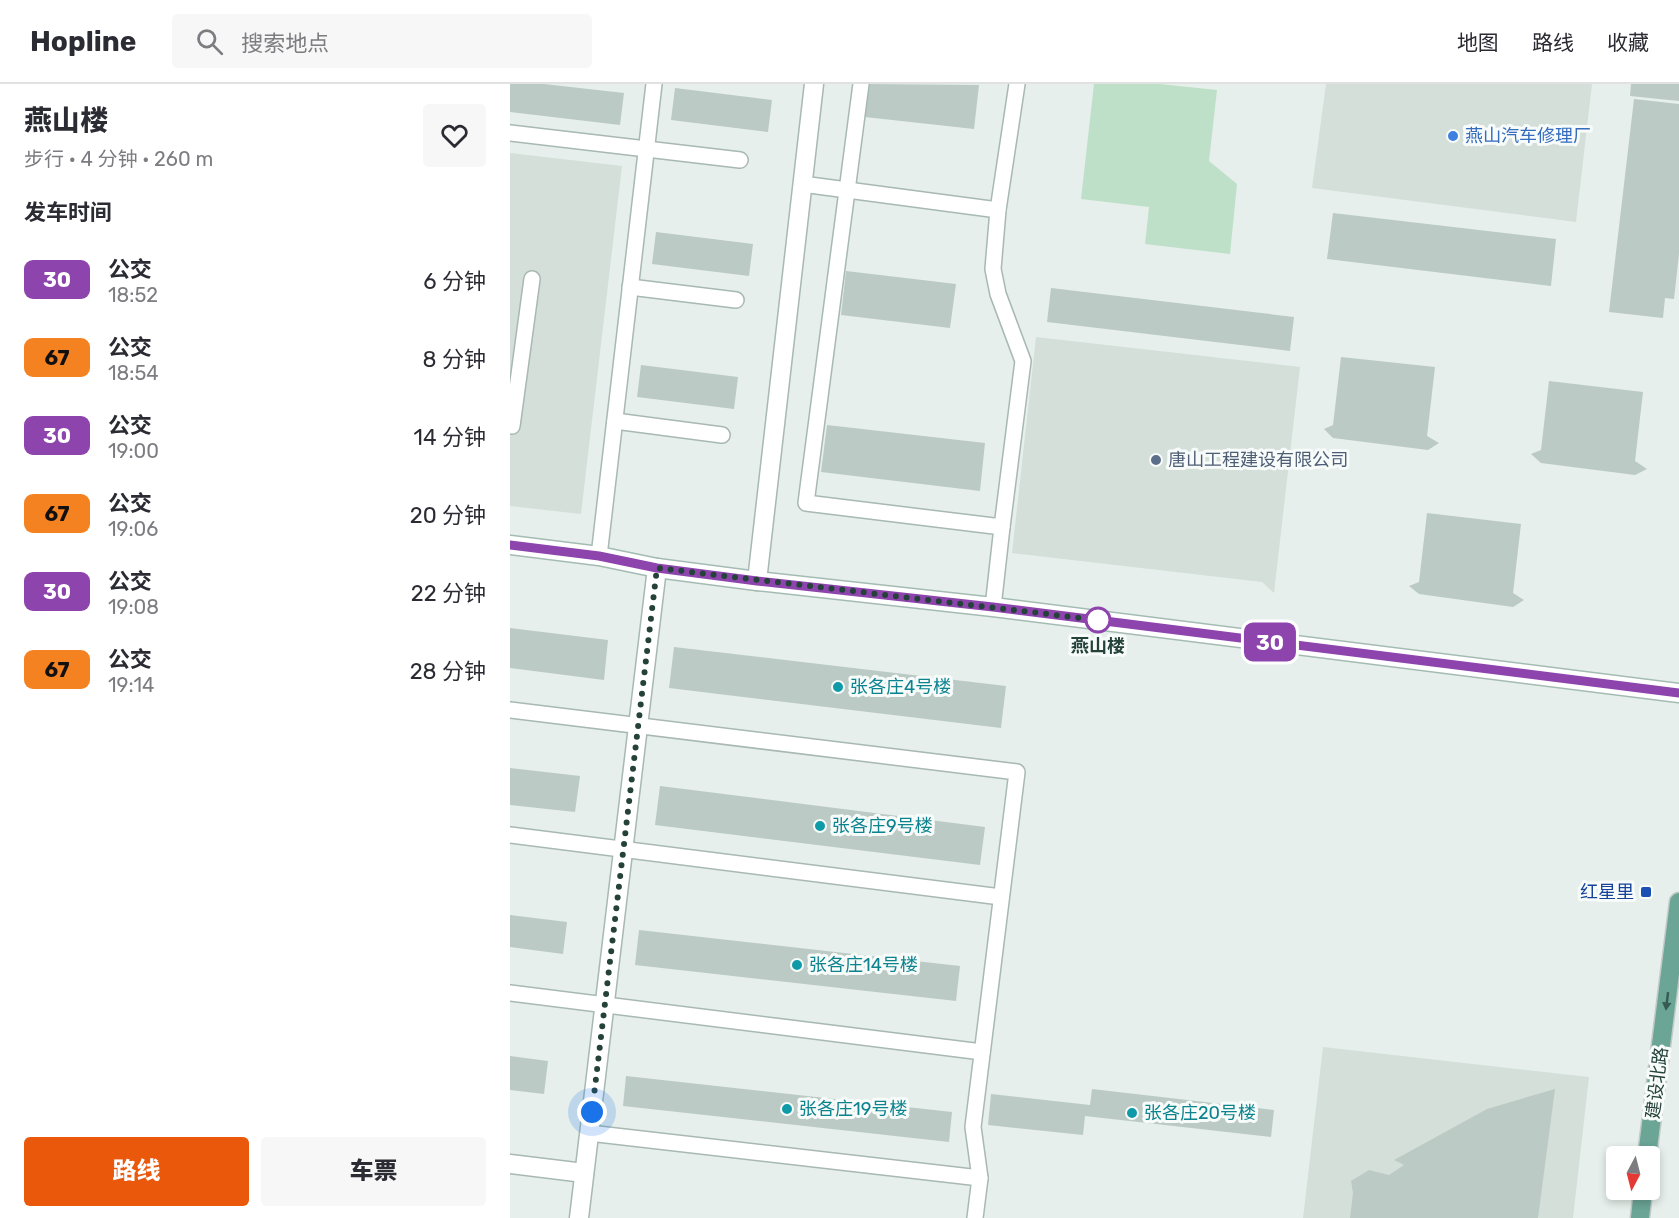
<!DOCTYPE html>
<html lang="zh">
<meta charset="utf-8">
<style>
:root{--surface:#fff;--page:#f7f7f7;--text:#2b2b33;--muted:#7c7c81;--line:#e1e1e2;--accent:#ea580c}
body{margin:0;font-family:Rubik,"Noto Sans SC",sans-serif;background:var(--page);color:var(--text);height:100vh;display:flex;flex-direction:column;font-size:22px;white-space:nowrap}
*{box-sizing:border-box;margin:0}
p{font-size:20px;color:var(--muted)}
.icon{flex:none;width:33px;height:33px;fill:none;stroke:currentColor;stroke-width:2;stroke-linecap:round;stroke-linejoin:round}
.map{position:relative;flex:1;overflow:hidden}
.side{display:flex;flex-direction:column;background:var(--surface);width:510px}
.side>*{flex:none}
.badge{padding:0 12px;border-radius:9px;font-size:21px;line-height:39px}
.needle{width:39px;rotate:187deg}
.controls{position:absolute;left:1096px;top:1062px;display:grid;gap:12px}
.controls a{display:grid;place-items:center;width:54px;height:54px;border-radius:6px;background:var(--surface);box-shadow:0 3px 9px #0003;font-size:30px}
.you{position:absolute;width:30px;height:30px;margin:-15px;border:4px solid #fff;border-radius:50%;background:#1a73e8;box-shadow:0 0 0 9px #1a73e833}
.map>.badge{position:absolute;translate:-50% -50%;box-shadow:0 0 0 3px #fff}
h2{padding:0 24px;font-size:22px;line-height:54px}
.round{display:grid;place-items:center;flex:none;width:63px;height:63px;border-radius:6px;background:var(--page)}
.overview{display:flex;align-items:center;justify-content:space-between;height:102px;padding:0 24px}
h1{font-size:28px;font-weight:800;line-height:45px}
.action{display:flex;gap:12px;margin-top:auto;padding:12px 24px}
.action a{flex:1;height:69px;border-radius:6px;background:var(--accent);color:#fff;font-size:24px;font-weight:800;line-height:69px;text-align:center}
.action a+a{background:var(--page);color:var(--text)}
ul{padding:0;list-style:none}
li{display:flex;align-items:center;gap:18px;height:78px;padding:0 24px}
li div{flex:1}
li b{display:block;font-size:22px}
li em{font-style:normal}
li .badge{min-width:66px;font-weight:700;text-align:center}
header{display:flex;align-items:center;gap:36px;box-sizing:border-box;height:84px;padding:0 30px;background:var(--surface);border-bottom:2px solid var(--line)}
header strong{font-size:28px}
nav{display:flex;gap:33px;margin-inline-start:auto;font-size:21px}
.search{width:420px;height:54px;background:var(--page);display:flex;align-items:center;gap:15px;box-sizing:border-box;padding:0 21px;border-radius:6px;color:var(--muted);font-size:22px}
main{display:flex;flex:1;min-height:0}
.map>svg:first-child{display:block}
</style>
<header>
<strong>Hopline</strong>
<div class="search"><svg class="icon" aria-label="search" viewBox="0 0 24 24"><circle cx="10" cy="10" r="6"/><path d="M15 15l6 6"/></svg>搜索地点</div>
<nav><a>地图</a><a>路线</a><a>收藏</a></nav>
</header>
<main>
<section class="side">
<div class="overview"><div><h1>燕山楼</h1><p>步行 · 4 分钟 · 260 m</p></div><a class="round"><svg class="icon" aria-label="heart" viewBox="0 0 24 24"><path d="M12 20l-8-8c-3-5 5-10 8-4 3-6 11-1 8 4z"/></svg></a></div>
<h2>发车时间</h2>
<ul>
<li><span class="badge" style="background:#8e44ad;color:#fff">30</span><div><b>公交</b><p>18:52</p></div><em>6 分钟</em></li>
<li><span class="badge" style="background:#f58220;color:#111">67</span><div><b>公交</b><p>18:54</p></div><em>8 分钟</em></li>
<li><span class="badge" style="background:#8e44ad;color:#fff">30</span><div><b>公交</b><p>19:00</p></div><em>14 分钟</em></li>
<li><span class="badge" style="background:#f58220;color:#111">67</span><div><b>公交</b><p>19:06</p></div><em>20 分钟</em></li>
<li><span class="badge" style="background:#8e44ad;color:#fff">30</span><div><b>公交</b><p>19:08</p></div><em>22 分钟</em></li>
<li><span class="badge" style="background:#f58220;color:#111">67</span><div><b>公交</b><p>19:14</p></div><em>28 分钟</em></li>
</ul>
<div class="action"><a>路线</a><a>车票</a></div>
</section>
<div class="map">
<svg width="1169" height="1134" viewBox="0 0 1169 1134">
<rect width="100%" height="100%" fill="#e6efeb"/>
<g fill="#d4dfda">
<polygon points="816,0 1082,0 1066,138 802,104"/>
<polygon points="0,69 112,82 71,430 0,422"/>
<polygon points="526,253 790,283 764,509 752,498 502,469"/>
<polygon points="813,963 1079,993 1063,1134 793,1134"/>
</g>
<polygon fill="#bfe0c8" points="584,0 650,0 707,6 699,77 727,100 720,170 635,160 639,123 571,115"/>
<g fill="#bbcac4">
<polygon points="0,0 34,0 114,9 110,41 0,28"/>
<polygon points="358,0 469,1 464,45 355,33"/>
<polygon points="1121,0 1169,0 1169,17 1120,12"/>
<polygon points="165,4 262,16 258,48 161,36"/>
<polygon points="1124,15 1169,20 1169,170 1164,215 1155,214 1153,234 1099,228"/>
<polygon points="823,129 1046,155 1041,202 817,175"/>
<polygon points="146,148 243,160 239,192 142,180"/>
<polygon points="336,187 446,200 440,244 331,231"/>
<polygon points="541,204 784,233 780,267 537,238"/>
<polygon points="831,273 925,283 917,352 929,359 918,366 823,354 814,345 823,341"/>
<polygon points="131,281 228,293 224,325 127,313"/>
<polygon points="1039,297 1133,308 1125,377 1137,385 1125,391 1031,379 1021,370 1031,366"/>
<polygon points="317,341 475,359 470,407 311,388"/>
<polygon points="917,429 1011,440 1003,509 1014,516 1003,523 909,510 899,502 909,498"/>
<polygon points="0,544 98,556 94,596 0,584"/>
<polygon points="164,563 496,602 491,644 159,604"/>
<polygon points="0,684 70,692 65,728 0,721"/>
<polygon points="150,702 475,743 470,781 145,741"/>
<polygon points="0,831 57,838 53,870 0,863"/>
<polygon points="129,846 450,882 446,917 125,881"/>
<polygon points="0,972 38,977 34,1010 0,1006"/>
<polygon points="116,992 442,1028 439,1058 113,1022"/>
<polygon points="582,1005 764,1026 761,1053 575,1032 573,1051 478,1041 481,1010 580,1021"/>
<polygon points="1045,1005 1028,1134 840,1134 843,1109 841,1097 859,1086 879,1091 894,1081 884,1076 977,1025"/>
</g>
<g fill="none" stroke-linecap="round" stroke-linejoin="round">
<g stroke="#a8b8b2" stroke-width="18">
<g id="service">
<polyline points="351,0 296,419 492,443 483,523"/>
<polyline points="0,49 230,76"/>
<polyline points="292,100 488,126"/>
<polyline points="120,203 226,216"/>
<polyline points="105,337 212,351"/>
<polyline points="0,342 2,342 22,195"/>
<polyline points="492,443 513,277 488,210 483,185 488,126 507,0"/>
<polyline points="89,472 144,0"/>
<polyline points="0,626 507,688 463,1043 470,1094"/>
<polyline points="0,751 491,813"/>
<polyline points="0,909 472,968"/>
<polyline points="79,1049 470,1094 465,1134"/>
</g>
</g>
<g stroke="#a8b8b2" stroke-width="21">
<g id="minor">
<polyline points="247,497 304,0"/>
<polyline points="0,1080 74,1089"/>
<polyline points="69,1134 147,484"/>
</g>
</g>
<g stroke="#a4bbb3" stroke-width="21">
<polyline id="secondary" points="0,461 89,472 147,484 247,497 483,523 1169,609"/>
</g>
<g stroke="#c2cac8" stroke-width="21">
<g id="primary">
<polyline points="1137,1072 1169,818"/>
<polyline points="1130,1134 1133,1106"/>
</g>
</g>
<use href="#service" stroke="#fff" stroke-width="15"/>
<use href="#minor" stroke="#fff" stroke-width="18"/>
<use href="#secondary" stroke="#fff" stroke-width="18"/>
<use href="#primary" stroke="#6aa596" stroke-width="18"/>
</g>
<defs><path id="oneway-solid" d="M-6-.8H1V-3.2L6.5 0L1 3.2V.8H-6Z" transform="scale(1.5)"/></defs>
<use fill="#365b51" href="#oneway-solid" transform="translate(1157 917) rotate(97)"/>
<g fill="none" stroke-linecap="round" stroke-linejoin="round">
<g stroke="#fff" stroke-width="14">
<polyline id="line" points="0,461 89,472 147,484 247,497 483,523 1169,609"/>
</g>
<use href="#line" stroke="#8e44ad" stroke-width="9"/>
<polyline stroke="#24423a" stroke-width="6" stroke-dasharray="0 10.8" points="82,1028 147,484 588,536"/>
</g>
<circle fill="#3f7fe0" stroke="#f7fbf9" stroke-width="2" cx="943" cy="52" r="6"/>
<circle fill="#5c6f8a" stroke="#f7fbf9" stroke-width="2" cx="646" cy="376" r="6"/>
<circle fill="#fff" stroke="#8e44ad" stroke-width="3" cx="588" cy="536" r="12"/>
<g fill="#0f9aa8" stroke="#f7fbf9" stroke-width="2">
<circle cx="328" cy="603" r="6"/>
<circle cx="310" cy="742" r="6"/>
<circle cx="287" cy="881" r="6"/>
<circle cx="277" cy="1025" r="6"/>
<circle cx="622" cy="1029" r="6"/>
</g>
<rect fill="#1a4fb4" stroke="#f7fbf9" stroke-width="2" x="1130" y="802" width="12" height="12" rx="3"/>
<g text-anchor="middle" stroke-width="6" stroke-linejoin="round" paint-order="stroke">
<g font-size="18" fill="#366cbe" stroke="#f7fbf9" text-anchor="start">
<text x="955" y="58">燕山汽车修理厂</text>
</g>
<g font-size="18" fill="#4e5e75" stroke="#f7fbf9" text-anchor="start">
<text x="658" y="382">唐山工程建设有限公司</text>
</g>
<g font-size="18" font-weight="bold" fill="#24423a" stroke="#f7fbf9">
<text x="588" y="568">燕山楼</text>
</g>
<g font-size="18" fill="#0d838f" stroke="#f7fbf9" text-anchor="start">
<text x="340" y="609">张各庄4号楼</text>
<text x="322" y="748">张各庄9号楼</text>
<text x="299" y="887">张各庄14号楼</text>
<text x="289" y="1031">张各庄19号楼</text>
<text x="634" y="1035">张各庄20号楼</text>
</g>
<g font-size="18" fill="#164399" stroke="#f7fbf9" text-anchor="end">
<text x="1124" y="814">红星里</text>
</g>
<g font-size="18" fill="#24423a" stroke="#f7fbf9">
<text transform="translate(1147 999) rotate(-83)" y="6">建设北路</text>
</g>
</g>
</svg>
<div class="controls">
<a><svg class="needle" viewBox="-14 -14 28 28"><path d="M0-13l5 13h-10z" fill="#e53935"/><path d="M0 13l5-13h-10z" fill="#7c7c81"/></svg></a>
</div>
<div class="you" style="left:82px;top:1028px"></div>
<b class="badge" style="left:760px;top:558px;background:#8e44ad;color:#fff">30</b>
</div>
</main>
